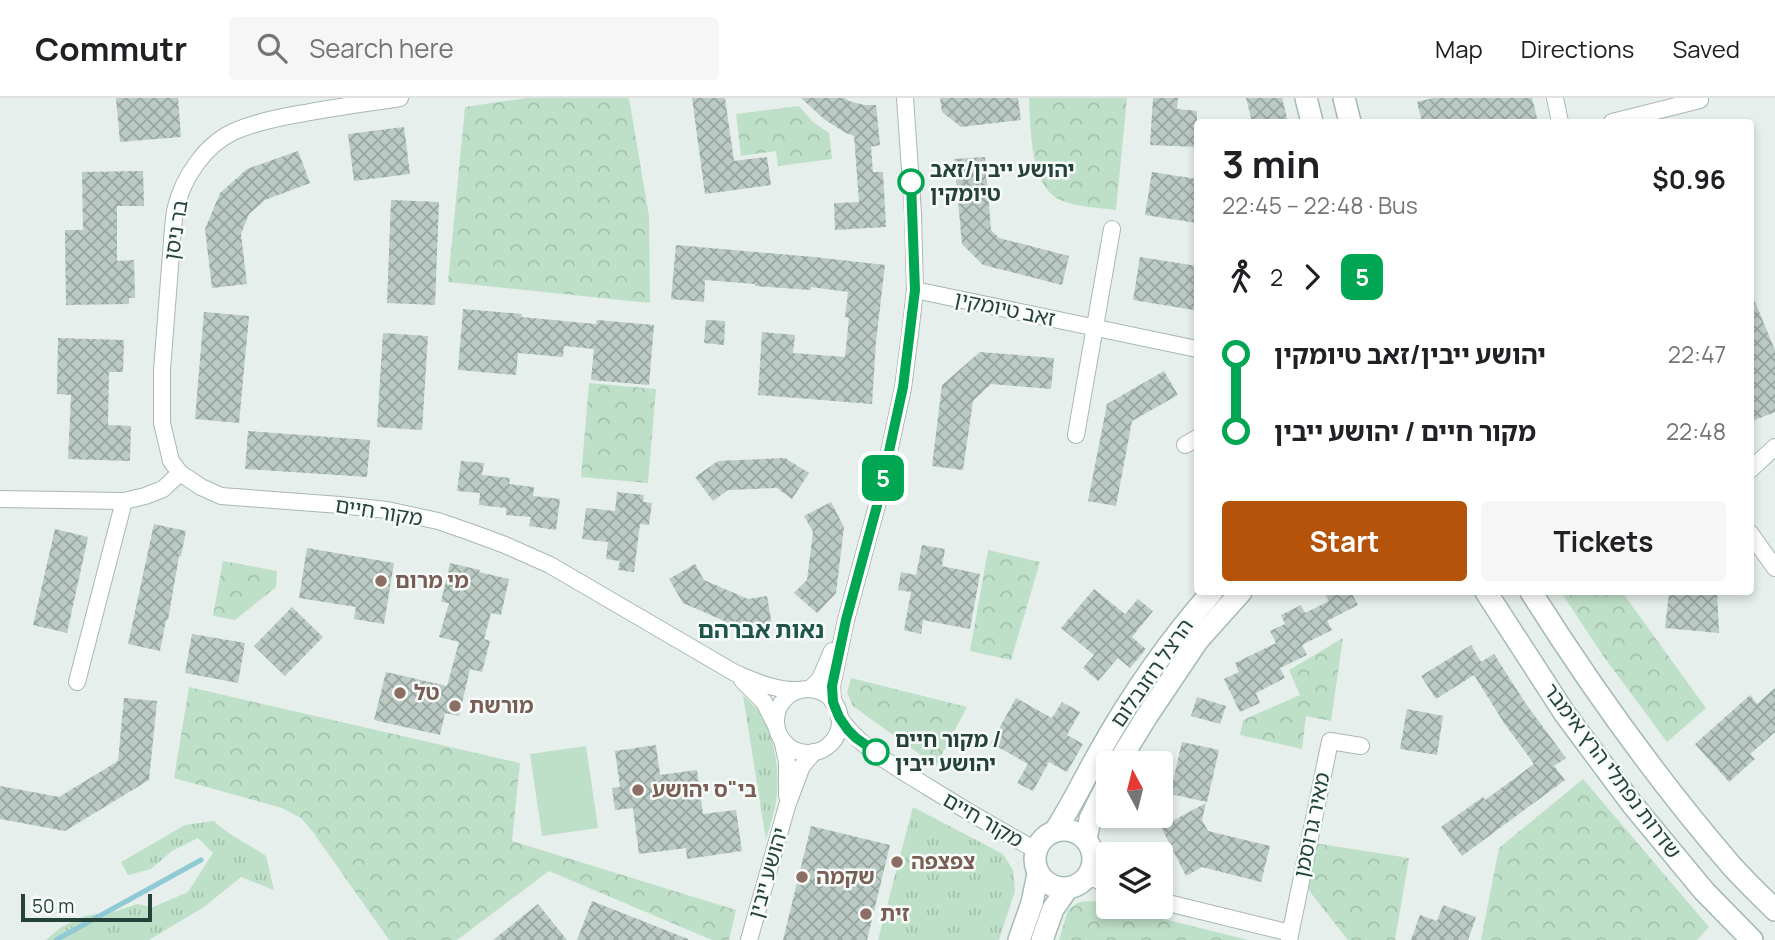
<!DOCTYPE html>
<meta charset="utf-8">
<style>
:root{--surface:#fff;--page:#f6f6f6;--text:#202124;--muted:#757577;--line:#e0e0e0;--accent:#b45309}
body{margin:0;font-family:Manrope,"Noto Sans Hebrew",sans-serif;background:var(--page);color:var(--text);height:100vh;display:flex;flex-direction:column;font-size:26px;white-space:nowrap}
*{box-sizing:border-box;margin:0}
p{font-size:23px;color:var(--muted)}
.icon{flex:none;width:38px;height:38px;fill:none;stroke:currentColor;stroke-width:2;stroke-linecap:round;stroke-linejoin:round}
.map{position:relative;flex:1;overflow:hidden}
.side{position:absolute;left:1194px;top:21px;width:560px;height:476px;display:flex;flex-direction:column;background:var(--surface);border-radius:7px;box-shadow:0 4px 10px #0003}
.side>*{flex:none}
.badge{padding:0 14px;border-radius:10px;font-size:24px;line-height:46px}
.needle{width:46px;rotate:353deg}
.tools{position:absolute;left:1096px;top:653px;display:grid;gap:14px}
.tools a{display:grid;place-items:center;width:77px;height:77px;border-radius:7px;background:var(--surface);box-shadow:0 4px 10px #0003;font-size:35px}
.scale{position:absolute;left:21px;bottom:18px;width:131px;box-sizing:border-box;padding-left:7px;border:4px solid #24423a;border-top:0;font-size:19px;line-height:24px;white-space:nowrap;color:#24423a;-webkit-text-stroke:5px #f7fbf9;paint-order:stroke}
.map>.badge{position:absolute;translate:-50% -50%;box-shadow:0 0 0 4px #fff}
.legs{display:flex;align-items:center;gap:10px;height:77px;padding:0 28px;font-size:23px}
.legs p{margin-inline-start:auto}
.summary{display:flex;align-items:center;justify-content:space-between;height:119px;padding:0 28px}
h1{font-size:38px;font-weight:700;line-height:52px}
.button{display:flex;gap:14px;margin-top:auto;padding:14px 28px}
.button a{flex:1;height:80px;border-radius:7px;background:var(--accent);color:#fff;font-size:28px;font-weight:700;line-height:80px;text-align:center}
.button a+a{background:var(--page);color:var(--text)}
ul{padding:0 28px;list-style:none}
li{display:flex;align-items:center;gap:24px;height:77px;font-size:26px}
li i{display:grid;place-items:center;width:10px;height:100%;margin:0 9px;background:currentColor}
li i::after{content:'';width:18px;height:18px;margin:-9px;border:5px solid;border-radius:50%;background:var(--surface)}
li p{margin-inline-start:auto}
li:first-child i{background:linear-gradient(#0000 50%,currentColor 0)}
li:last-child i{background:linear-gradient(currentColor 50%,#0000 0)}
header{display:flex;align-items:center;gap:42px;box-sizing:border-box;height:98px;padding:0 35px;background:var(--surface);border-bottom:2px solid var(--line)}
header strong{font-size:33px}
nav{display:flex;gap:38px;margin-inline-start:auto;font-size:24px}
.search{width:490px;height:63px;background:var(--page);display:flex;align-items:center;gap:18px;box-sizing:border-box;padding:0 24px;border-radius:7px;color:var(--muted);font-size:26px}
.map>svg:first-child{display:block}
</style>
<header>
<strong>Commutr</strong>
<div class="search"><svg class="icon" aria-label="search" viewBox="0 0 24 24"><circle cx="10" cy="10" r="6"/><path d="M15 15l6 6"/></svg>Search here</div>
<nav><a>Map</a><a>Directions</a><a>Saved</a></nav>
</header>
<div class="map">
<svg width="1775" height="842" viewBox="0 0 1775 842">
<defs>
<pattern id="grass-tufts" width="24" height="20" patternUnits="userSpaceOnUse" patternTransform="scale(1.75)"><rect width="24" height="20" fill="#bfe0c8"/><path d="M3 7l-1-3M5 7V3M7 7l1-3M15 17l-1-3M17 17v-4M19 17l1-3" fill="none" stroke="#a4c1ad"/></pattern>
<pattern id="park-crowns" width="20" height="18" patternUnits="userSpaceOnUse" patternTransform="scale(1.75)"><rect width="20" height="18" fill="#bfe0c8"/><path d="M2 6a3 3 0 1 1 6 0M12 15a3 3 0 1 1 6 0" fill="none" stroke="#a4c1ad"/></pattern>
<pattern id="building-cross-hatch" width="8" height="8" patternUnits="userSpaceOnUse" patternTransform="scale(1.75)"><rect width="8" height="8" fill="#bbcac4"/><path d="M0 0l8 8M0 8l8-8" fill="none" stroke="#98a6a0"/></pattern>
</defs>
<rect width="100%" height="100%" fill="#e6efeb"/>
<g fill="url(#grass-tufts)">
<path d="M743 597C750 604 757 610 762 618 776 640 780 679 776 704 774 717 769 730 766 742Z"/>
<polygon points="913,709 1003,756 1013,772 1015,793 999,842 878,842"/>
<path d="M214 723C229 738 249 746 266 758L274 792 241 779 204 809 149 842H46L61 829 85 818 117 813 137 806 153 809 188 794 213 755 198 740 172 753 151 771 128 777 121 764 185 727Z"/>
</g>
<g fill="url(#park-crowns)">
<polygon points="526,0 629,0 649,118 650,205 448,184 465,9"/>
<path d="M1029 0H1127L1116 112C1099 110 1079 109 1063 103 1029 91 1031 29 1029 0Z"/>
<polygon points="799,8 813,24 829,35 832,61 778,68 776,53 741,58 736,16"/>
<polygon points="589,285 656,291 648,385 581,379"/>
<polygon points="988,452 1040,464 1011,562 970,553"/>
<polygon points="223,463 277,473 276,489 235,522 213,518"/>
<polygon points="1561,494 1622,494 1706,610 1667,644 1604,559"/>
<polygon points="1343,540 1331,623 1306,618 1302,651 1240,637 1243,622 1300,597 1289,572"/>
<polygon points="851,580 967,609 936,668 853,608 847,595"/>
<polygon points="189,589 520,665 512,743 736,812 729,842 712,842 549,773 457,842 389,842 313,734 301,720 282,710 174,680"/>
<polygon points="1583,681 1709,829 1697,842 1481,842 1499,750"/>
<polygon points="1314,745 1409,760 1395,842 1348,842 1307,790"/>
<polygon points="1092,803 1108,806 1108,808 1116,809 1248,842 1059,842 1068,812 1079,804"/>
</g>
<polygon fill="#bfe0c8" points="586,648 598,730 542,738 530,656"/>
<g fill="none" stroke-linecap="round" stroke-linejoin="round">
<polyline stroke="#8ec9d4" stroke-width="5" points="56,842 201,762"/>
</g>
<g fill="url(#building-cross-hatch)">
<polygon points="116,0 178,0 181,39 120,44"/>
<polygon points="692,0 725,0 734,63 767,59 771,87 705,96"/>
<polygon points="801,0 845,0 849,3 864,7 876,7 880,47 871,49 873,74 883,74 886,129 835,132 834,105 859,104 854,38 846,35 825,22"/>
<polygon points="940,0 1018,0 1021,22 961,29 942,14"/>
<polygon points="1153,0 1178,0 1177,11 1197,13 1197,49 1150,47"/>
<polygon points="1246,0 1282,0 1288,24 1252,24"/>
<polygon points="1433,0 1532,0 1538,24 1422,24 1417,4"/>
<polygon points="404,29 410,76 354,83 348,36"/>
<polygon points="298,53 310,85 265,102 249,116 241,136 247,186 212,190 205,131 220,95 247,71"/>
<polygon points="985,59 991,132 999,140 1069,158 1062,187 983,167 962,146 954,61"/>
<polygon points="143,73 144,108 117,108 117,163 134,162 135,200 129,200 129,206 66,207 65,132 83,132 82,74"/>
<polygon points="1152,74 1197,81 1197,125 1145,117"/>
<polygon points="391,102 439,104 435,207 387,205"/>
<polygon points="676,147 814,159 885,167 876,244 872,306 758,297 762,234 795,237 793,255 845,259 849,220 845,219 848,194 811,189 811,192 755,188 755,186 705,182 704,204 671,201"/>
<polygon points="1140,159 1197,168 1197,197 1194,212 1133,202"/>
<polygon points="1750,192 1775,252 1775,314 1750,324"/>
<polygon points="463,211 522,216 521,219 596,226 597,222 654,227 649,287 591,282 594,251 564,248 563,259 518,255 516,277 458,272"/>
<polygon points="204,214 249,218 239,325 195,321"/>
<polygon points="706,222 725,223 724,247 704,245"/>
<polygon points="383,235 428,238 422,332 377,329"/>
<polygon points="58,240 124,242 123,274 109,274 108,327 131,328 130,363 68,361 71,297 57,296"/>
<polygon points="980,254 1054,260 1051,291 991,286 973,303 963,372 932,368 942,287"/>
<polygon points="1164,273 1178,297 1132,323 1116,408 1088,403 1107,306"/>
<polygon points="248,333 370,342 367,379 245,371"/>
<polygon points="785,360 809,375 792,401 777,390 728,392 713,403 695,379 718,363"/>
<polygon points="461,363 484,365 482,377 510,380 509,386 534,389 533,398 560,401 556,432 529,428 531,419 506,417 506,410 479,407 480,395 457,393"/>
<polygon points="617,394 644,397 643,404 652,405 649,427 640,426 634,474 618,472 620,463 606,461 608,444 582,441 586,410 615,413"/>
<polygon points="831,404 844,429 836,495 817,515 794,495 807,482 813,434 804,418"/>
<polygon points="154,426 186,433 181,458 179,458 168,522 166,522 160,553 128,546"/>
<polygon points="55,431 88,439 67,535 33,527"/>
<polygon points="922,447 945,451 942,468 980,476 970,531 923,522 921,536 904,532 911,494 898,492 901,474 916,477"/>
<polygon points="307,450 394,465 384,526 354,521 356,509 299,500"/>
<polygon points="450,465 480,472 479,474 509,481 501,517 491,515 484,541 490,543 482,574 470,571 459,618 445,615 440,637 374,622 386,574 447,588 459,544 439,539 449,505 441,504"/>
<polygon points="695,466 704,482 748,501 767,498 772,527 745,532 683,505 669,481"/>
<polygon points="1094,491 1125,516 1138,501 1153,513 1132,539 1146,551 1130,570 1118,560 1098,583 1083,570 1094,557 1061,530"/>
<polygon points="1324,494 1351,494 1358,507 1327,523 1332,532 1302,547 1307,557 1280,570 1285,580 1256,595 1260,605 1240,614 1224,581 1239,574 1235,565 1276,545 1270,533 1285,526 1281,517 1301,507 1305,515 1329,503"/>
<polygon points="1669,494 1717,494 1719,535 1665,530"/>
<polygon points="292,509 323,539 285,578 254,548"/>
<polygon points="192,536 245,545 238,585 185,575"/>
<polygon points="1471,547 1481,564 1494,556 1526,606 1566,660 1554,668 1565,682 1462,758 1441,729 1483,699 1485,702 1534,666 1504,625 1474,577 1436,601 1421,578"/>
<polygon points="1775,590 1775,634 1750,656 1755,661 1729,684 1695,646 1750,597 1757,606"/>
<polygon points="1197,599 1226,608 1220,626 1191,618"/>
<polygon points="124,600 157,603 149,682 65,733 0,721 0,688 59,699 118,663"/>
<polygon points="1016,600 1052,620 1062,604 1080,614 1067,637 1083,646 1067,674 1049,664 1033,693 1017,685 1028,666 991,645"/>
<polygon points="1407,611 1443,618 1437,657 1400,651"/>
<polygon points="1182,644 1219,652 1207,704 1170,696"/>
<polygon points="656,647 660,677 697,672 703,716 736,712 742,753 687,761 686,750 639,756 633,710 615,712 612,690 620,689 615,653"/>
<polygon points="1206,705 1202,722 1208,733 1270,748 1261,784 1202,769 1186,778 1161,729"/>
<polygon points="811,728 890,747 867,842 783,842"/>
<polygon points="592,803 688,841 688,842 577,842"/>
<polygon points="538,806 567,842 493,842"/>
<polygon points="1443,807 1476,819 1468,842 1411,842 1420,817 1437,823"/>
</g>
<g fill="none" stroke-linecap="round" stroke-linejoin="round">
<g stroke="#a8b8b2" stroke-width="18">
<g id="street">
<polyline points="1555,0 1560,24"/>
<polyline points="1612,24 1700,2"/>
<polyline points="915,192 1197,251"/>
<polyline points="1076,337 1112,131"/>
<polyline points="1185,347 1197,340"/>
<polyline points="1750,372 1775,349"/>
<path d="M180 375 171 363 162 325V272L173 130C174 123 174 116 176 109 183 80 205 47 233 34 255 24 280 19 305 15 336 9 368 5 400 0"/>
<path d="M0 401 124 403 145 398 163 391 180 375 201 389 221 398 340 407 387 412 438 423 470 434 505 447 550 467 735 575C757 584 776 593 799 592"/>
<polyline points="1750,435 1775,470"/>
<polyline points="742,582 764,604 776,628"/>
<polyline points="77,584 124,403"/>
<polyline points="810,591 820,581 832,553"/>
<circle cx="808" cy="623" r="32"/>
<polyline points="833,604 832,588 846,522 878,404 903,290 910,236 915,192 913,115 905,0"/>
<path d="M839 619C860 650 896 669 928 689 963 711 999 732 1036 752"/>
<polyline points="782,641 787,664 787,698"/>
<polyline points="1088,778 1108,787"/>
<polyline points="1160,803 1290,835"/>
<polyline points="749,842 787,708 802,668 814,654"/>
<polyline points="1289,842 1330,643 1361,648"/>
</g>
</g>
<g stroke="#a4bbb3" stroke-width="24">
<g id="secondary">
<polyline points="1306,0 1312,24"/>
<polyline points="1344,0 1350,24"/>
<polyline points="1486,494 1565,616 1632,706 1704,793 1752,842"/>
<path d="M1531 494C1591 589 1656 680 1730 766 1744 782 1760 797 1775 812"/>
<polyline points="1118,665 1147,618 1198,542 1241,494"/>
<circle cx="1064" cy="761" r="29"/>
<path d="M1055 733C1072 707 1085 679 1100 653 1132 596 1169 543 1212 494"/>
<polyline points="1086,742 1090,721 1108,685"/>
<polyline points="1019,842 1032,805 1038,776"/>
<polyline points="1042,842 1053,811 1067,791"/>
</g>
</g>
<use href="#street" stroke="#fff" stroke-width="16"/>
<use href="#secondary" stroke="#fff" stroke-width="21"/>
</g>
<g fill="none" stroke-linecap="round" stroke-linejoin="round">
<g stroke="#fff" stroke-width="16">
<polyline id="line-1" points="876,654 856,640 848,632 839,619 833,604 832,588 846,522 878,404 903,289 915,192 911,84"/>
</g>
<use href="#line-1" stroke="#00a651" stroke-width="10"/>
</g>
<g fill="#fff" stroke="#00a651" stroke-width="3.5">
<circle cx="911" cy="84" r="12"/>
<circle cx="876" cy="654" r="12"/>
</g>
<g fill="#8d6e63" stroke="#f7fbf9" stroke-width="2.5">
<circle cx="381" cy="483" r="7"/>
<circle cx="400" cy="595" r="7"/>
<circle cx="455" cy="608" r="7"/>
<circle cx="638" cy="692" r="7"/>
<circle cx="897" cy="764" r="7"/>
<circle cx="802" cy="779" r="7"/>
<circle cx="866" cy="816" r="7"/>
</g>
<g text-anchor="middle" stroke-width="5" stroke-linejoin="round" paint-order="stroke">
<g font-size="21" font-weight="bold" fill="#24423a" stroke="#f7fbf9" text-anchor="start">
<text x="930" y="79">יהושע ייבין/זאב<tspan x="930" dy="24">טיומקין</tspan></text>
<text x="895" y="649">מקור חיים /<tspan x="895" dy="24">יהושע ייבין</tspan></text>
</g>
<g font-size="21" fill="#24423a" stroke="#f7fbf9">
<text transform="translate(176 132) rotate(-81)" y="7">בר ניסן</text>
<text transform="translate(1005 211) rotate(12)" y="7">זאב טיומקין</text>
<text transform="translate(379 414) rotate(9)" y="7">מקור חיים</text>
<text transform="translate(1152 575) rotate(-55)" y="7">הרצל רוזנבלום</text>
<text transform="translate(1612 673) rotate(53)" y="7">שדרות נפתלי הרץ אימבר</text>
<text transform="translate(983 722) rotate(30)" y="7">מקור חיים</text>
<text transform="translate(1312 727) rotate(-78)" y="7">מאיר גרוסמן</text>
<text transform="translate(768 775) rotate(-74)" y="7">יהושע ייבין</text>
</g>
<g font-size="21" font-weight="bold" fill="#785e54" stroke="#f7fbf9" text-anchor="start">
<text x="395" y="490">מי מרום</text>
<text x="414" y="602">טל</text>
<text x="469" y="615">מורשת</text>
<text x="652" y="699">בי"ס יהושע</text>
<text x="911" y="771">צפצפה</text>
<text x="816" y="786">שקמה</text>
<text x="880" y="823">זית</text>
</g>
<g font-size="23" font-weight="bold" fill="#1f5548" stroke="#f7fbf9">
<text x="761" y="540">נאות אברהם</text>
</g>
</g>
</svg>
<div class="tools">
<a><svg class="needle" viewBox="-14 -14 28 28"><path d="M0-13l5 13h-10z" fill="#e53935"/><path d="M0 13l5-13h-10z" fill="#757577"/></svg></a>
<a><svg class="icon" aria-label="layers" viewBox="0 0 24 24"><path d="M12 4l9 5-9 5-9-5zM3 14l9 5 9-5"/></svg></a>
</div>
<div class="scale">50 m</div>
<b class="badge" style="left:883px;top:380px;background:#00a651;color:#fff">5</b>
<section class="side">
<div class="summary"><div><h1>3 min</h1><p>22:45 – 22:48 · Bus</p></div><b>$0.96</b></div>
<div class="legs"><svg class="icon" aria-label="walk" viewBox="0 0 24 24"><circle cx="13" cy="4" r="2"/><path d="M13 8l-2 6 4 7M11 14l-3 7M7 12l3-4h3l4 4"/></svg>2<svg class="icon" aria-label="forward" viewBox="0 0 24 24"><path d="M9 5l7 7-7 7"/></svg><b class="badge" style="background:#00a651;color:#fff">5</b></div>
<ul>
<li><i style="color:#00a651"></i><b>יהושע ייבין/זאב טיומקין</b><p>22:47</p></li>
<li><i style="color:#00a651"></i><b>מקור חיים / יהושע ייבין</b><p>22:48</p></li>
</ul>
<div class="button"><a>Start</a><a>Tickets</a></div>
</section>
</div>
